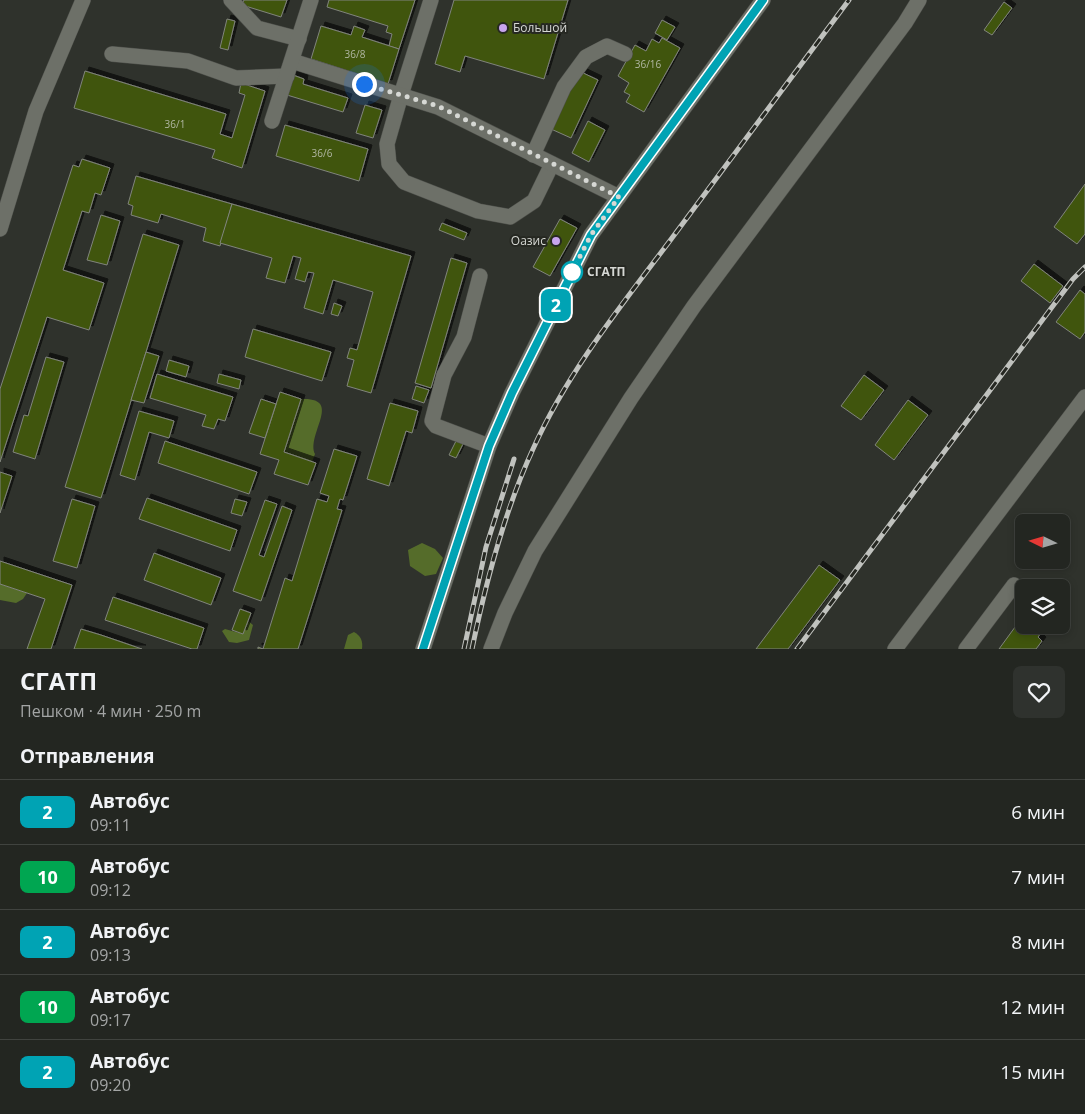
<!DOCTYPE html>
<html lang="ru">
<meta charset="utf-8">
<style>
:root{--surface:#232621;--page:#2f322e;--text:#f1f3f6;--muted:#a3a5a5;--line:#40433f}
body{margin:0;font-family:"Open Sans",sans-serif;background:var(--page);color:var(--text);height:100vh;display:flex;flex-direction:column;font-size:19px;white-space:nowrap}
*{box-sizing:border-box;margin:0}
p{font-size:16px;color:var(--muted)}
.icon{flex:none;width:28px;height:28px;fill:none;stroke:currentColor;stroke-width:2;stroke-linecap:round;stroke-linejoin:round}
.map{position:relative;height:649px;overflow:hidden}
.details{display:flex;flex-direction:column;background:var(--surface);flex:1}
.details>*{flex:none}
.badge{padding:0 10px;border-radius:8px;font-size:18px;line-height:32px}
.needle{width:32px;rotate:275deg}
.controls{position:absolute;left:1015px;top:514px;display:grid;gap:10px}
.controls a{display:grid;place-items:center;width:55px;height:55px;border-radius:8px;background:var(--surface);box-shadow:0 2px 8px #0003,0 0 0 1px var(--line);font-size:25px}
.you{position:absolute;width:25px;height:25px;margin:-12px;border:4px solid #fff;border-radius:50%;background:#1a73e8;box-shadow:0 0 0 8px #1a73e833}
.map>.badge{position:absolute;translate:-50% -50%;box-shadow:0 0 0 2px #fff}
h2{padding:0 20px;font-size:19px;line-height:45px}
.round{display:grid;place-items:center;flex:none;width:52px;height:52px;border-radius:8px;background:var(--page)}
.summary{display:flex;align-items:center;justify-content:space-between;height:85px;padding:0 20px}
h1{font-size:24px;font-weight:700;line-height:38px}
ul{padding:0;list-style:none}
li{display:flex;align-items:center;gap:15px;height:65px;padding:0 20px;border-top:1px solid var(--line)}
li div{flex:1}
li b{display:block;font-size:19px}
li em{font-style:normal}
li .badge{min-width:55px;font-weight:700;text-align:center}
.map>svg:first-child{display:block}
</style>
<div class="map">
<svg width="1085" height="649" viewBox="0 0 1085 649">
<defs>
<filter id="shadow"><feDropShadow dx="4" dy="-4" stdDeviation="0" flood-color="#0009"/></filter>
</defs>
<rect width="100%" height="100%" fill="#2f322c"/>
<g fill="#556c2a">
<path d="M301 399C344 397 306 434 315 454L312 462 284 452Z"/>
<polygon points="422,543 435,549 443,558 436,574 425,576 410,566 408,550"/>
<polygon points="0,584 27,593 23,599 16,603 0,600"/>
<polygon points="248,621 253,625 249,640 237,643 229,642 222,631 225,629 243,634"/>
<path d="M354 632C361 636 363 641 362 649H344L348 635Z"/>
</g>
<g fill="#3f5511" stroke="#81847c" filter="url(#shadow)">
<polygon points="244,0 287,0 281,17 242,5"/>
<polygon points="329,0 415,0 399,49 389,46 392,34 386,32 388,26 327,7"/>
<polygon points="454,0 568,0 544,79 465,56 460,72 435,64"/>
<polygon points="1004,2 1012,8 992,35 984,30"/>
<polygon points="227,19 235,21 228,50 220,48"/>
<polygon points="662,20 675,27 667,40 655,33"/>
<polygon points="321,26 351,35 354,26 365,30 362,37 399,49 388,84 311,59"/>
<polygon points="662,38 680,48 644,112 626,102 630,95 624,92 629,83 618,76 635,45 646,51 652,39 659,43"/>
<polygon points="85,71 226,114 220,134 232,138 245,95 239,93 241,83 265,91 242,168 212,158 215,150 74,108"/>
<polygon points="579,71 598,80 571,138 551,129"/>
<polygon points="293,75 304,79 303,84 348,98 343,112 287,95"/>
<polygon points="365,105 382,110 373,138 356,133"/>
<polygon points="588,121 605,130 589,162 572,153"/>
<polygon points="285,125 368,149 359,181 276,156"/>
<polygon points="82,159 110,168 101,195 95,193 89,213 82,211 63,270 104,283 89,330 47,317 0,462 0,389 73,165 79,167"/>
<polygon points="136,176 232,204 220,246 203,241 206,228 161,214 158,223 131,215 133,206 128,204"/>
<polygon points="1085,184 1085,234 1077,244 1054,227"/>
<polygon points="232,204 411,256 371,393 347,386 354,360 347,358 350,348 357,350 373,292 333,280 323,314 304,308 314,273 308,272 305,282 295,279 301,258 293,256 285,283 266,278 272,258 220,243"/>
<polygon points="101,215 120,221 107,265 87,260"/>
<polygon points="560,219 577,228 550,276 533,267"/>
<polygon points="442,223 467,233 464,240 439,230"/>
<polygon points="143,234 179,245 101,498 65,487"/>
<polygon points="451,258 467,263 431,388 415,383"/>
<polygon points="1034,264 1063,286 1050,303 1021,281"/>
<polygon points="1080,290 1085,294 1085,332 1080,339 1056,322"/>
<polygon points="334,303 342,306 338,316 331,314"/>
<polygon points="253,329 331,352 322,381 245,357"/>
<polygon points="146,352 159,356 144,403 131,400"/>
<polygon points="46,357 64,362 35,459 13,452 24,415 28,416"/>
<polygon points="169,360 189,366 186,377 166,371"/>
<polygon points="157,374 233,397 225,421 218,419 214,429 202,426 206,415 150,398"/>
<polygon points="219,374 241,380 239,389 217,383"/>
<polygon points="864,375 884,390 861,420 841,406"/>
<polygon points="416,386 429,390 424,403 412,399"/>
<polygon points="280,392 301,399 284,452 316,463 308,485 274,474 279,460 260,454"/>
<polygon points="261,399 276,404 265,438 249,433"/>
<polygon points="908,400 928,415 894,460 875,445"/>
<polygon points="390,403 418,411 412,433 406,431 389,486 367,479"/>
<polygon points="139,411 174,421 169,438 149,432 135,480 120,475"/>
<polygon points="165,441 257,472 249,494 158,463"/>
<polygon points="456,441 463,444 456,458 449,455"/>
<polygon points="334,449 357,456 343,500 340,499 337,509 342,510 298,649 258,649 258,647 263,649 285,578 292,581 317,499 327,502 329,496 320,493"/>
<polygon points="0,472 12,476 0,513"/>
<polygon points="147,498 237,530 230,551 139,519"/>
<polygon points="72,499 95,506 77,568 53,561"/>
<polygon points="235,499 247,502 242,516 231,513"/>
<polygon points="265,500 277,504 259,555 264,557 282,506 292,510 261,601 233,591"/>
<polygon points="154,553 221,578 211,605 144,580"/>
<polygon points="0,561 72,585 51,649 27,649 45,599 0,584"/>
<polygon points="819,565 840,580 788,649 756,649"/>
<polygon points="113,597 204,628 197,649 192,649 105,620"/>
<polygon points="240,609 251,613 243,634 232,630"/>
<polygon points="1018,623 1022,625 1024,623 1024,625 1047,625 1038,637 1042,641 1036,649 999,649"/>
<polygon points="81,629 101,635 142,649 74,649"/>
</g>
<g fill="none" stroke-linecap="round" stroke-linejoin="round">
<g stroke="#4d4f4a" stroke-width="16">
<g id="minor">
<polyline points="231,0 257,28 299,39"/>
<polyline points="431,0 401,95 387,144 389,164 404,182 478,211 510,217 534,201 552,164"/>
<polyline points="112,54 188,61 236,78 287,76"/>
<polyline points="292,61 438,107 619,197"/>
<polyline points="272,121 311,0"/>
<polyline points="533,155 564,87 586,57 607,46 625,54"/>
<polyline points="0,229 36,111 83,0"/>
<polyline points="480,276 464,337 444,375 432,421 436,426 489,446"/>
<polyline points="423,649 489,446 512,393 591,235 763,0"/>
<polyline points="491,649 505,613 535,551 631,398 694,306 905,23 919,0"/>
<polyline points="895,649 1085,397"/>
<polyline points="966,649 1014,585"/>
</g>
</g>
<use href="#minor" stroke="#6d7068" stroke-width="15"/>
<g stroke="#c0c2be" stroke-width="5">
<g id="rail">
<polyline points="464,649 486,547 514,459"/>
<path d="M472 649C486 581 504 512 533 449 567 373 620 307 669 242 729 161 789 81 849 0"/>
<polyline points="797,649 1073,279 1085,267"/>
</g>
</g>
<use href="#rail" stroke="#262822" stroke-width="3" stroke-dasharray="9" stroke-linecap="butt"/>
</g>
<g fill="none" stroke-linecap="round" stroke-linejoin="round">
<g stroke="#fff" stroke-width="11">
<polyline id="line" points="423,649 489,446 512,393 591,235 763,0"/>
</g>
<use href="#line" stroke="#00a3b4" stroke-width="8"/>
<polyline stroke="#d6d8d4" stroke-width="5" stroke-dasharray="0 9" points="364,84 438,106 619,197 591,235 572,272"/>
</g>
<g fill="#c8a5ee" stroke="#262822" stroke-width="2">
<circle cx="503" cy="28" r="5"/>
<circle cx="556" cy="241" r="5"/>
</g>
<circle fill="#fff" stroke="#00a3b4" stroke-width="2.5" cx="572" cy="272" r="10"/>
<g text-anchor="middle" stroke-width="4" stroke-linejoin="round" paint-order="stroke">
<g font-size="10" fill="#b0b7a3">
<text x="355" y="58">36/8</text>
<text x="648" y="68">36/16</text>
<text x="175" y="128">36/1</text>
<text x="322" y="157">36/6</text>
</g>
<g font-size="12" fill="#d6d8d4" stroke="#262822" text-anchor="start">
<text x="513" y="32">Большой</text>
<text x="546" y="245" text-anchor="end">Оазис</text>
</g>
<g font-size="12" font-weight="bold" fill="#d6d8d4" stroke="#262822" text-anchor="start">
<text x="587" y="276">СГАТП</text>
</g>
</g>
</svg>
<div class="controls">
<a><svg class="needle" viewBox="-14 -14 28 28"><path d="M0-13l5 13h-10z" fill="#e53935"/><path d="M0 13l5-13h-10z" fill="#a3a5a5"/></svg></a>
<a><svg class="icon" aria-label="layers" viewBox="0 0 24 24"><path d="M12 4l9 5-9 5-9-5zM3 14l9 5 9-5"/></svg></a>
</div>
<div class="you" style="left:364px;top:84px"></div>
<b class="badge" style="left:556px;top:305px;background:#00a3b4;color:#fff">2</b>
</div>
<section class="details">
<div class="summary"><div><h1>СГАТП</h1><p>Пешком · 4 мин · 250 m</p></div><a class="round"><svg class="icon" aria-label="heart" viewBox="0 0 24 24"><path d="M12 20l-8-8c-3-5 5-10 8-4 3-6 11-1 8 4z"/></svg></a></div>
<h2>Отправления</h2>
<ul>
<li><span class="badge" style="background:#00a3b4;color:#fff">2</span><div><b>Автобус</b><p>09:11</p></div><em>6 мин</em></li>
<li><span class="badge" style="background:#00a651;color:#fff">10</span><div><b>Автобус</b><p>09:12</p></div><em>7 мин</em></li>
<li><span class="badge" style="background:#00a3b4;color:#fff">2</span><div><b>Автобус</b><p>09:13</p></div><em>8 мин</em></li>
<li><span class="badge" style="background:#00a651;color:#fff">10</span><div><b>Автобус</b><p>09:17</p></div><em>12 мин</em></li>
<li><span class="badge" style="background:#00a3b4;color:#fff">2</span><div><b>Автобус</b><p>09:20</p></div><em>15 мин</em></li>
</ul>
</section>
